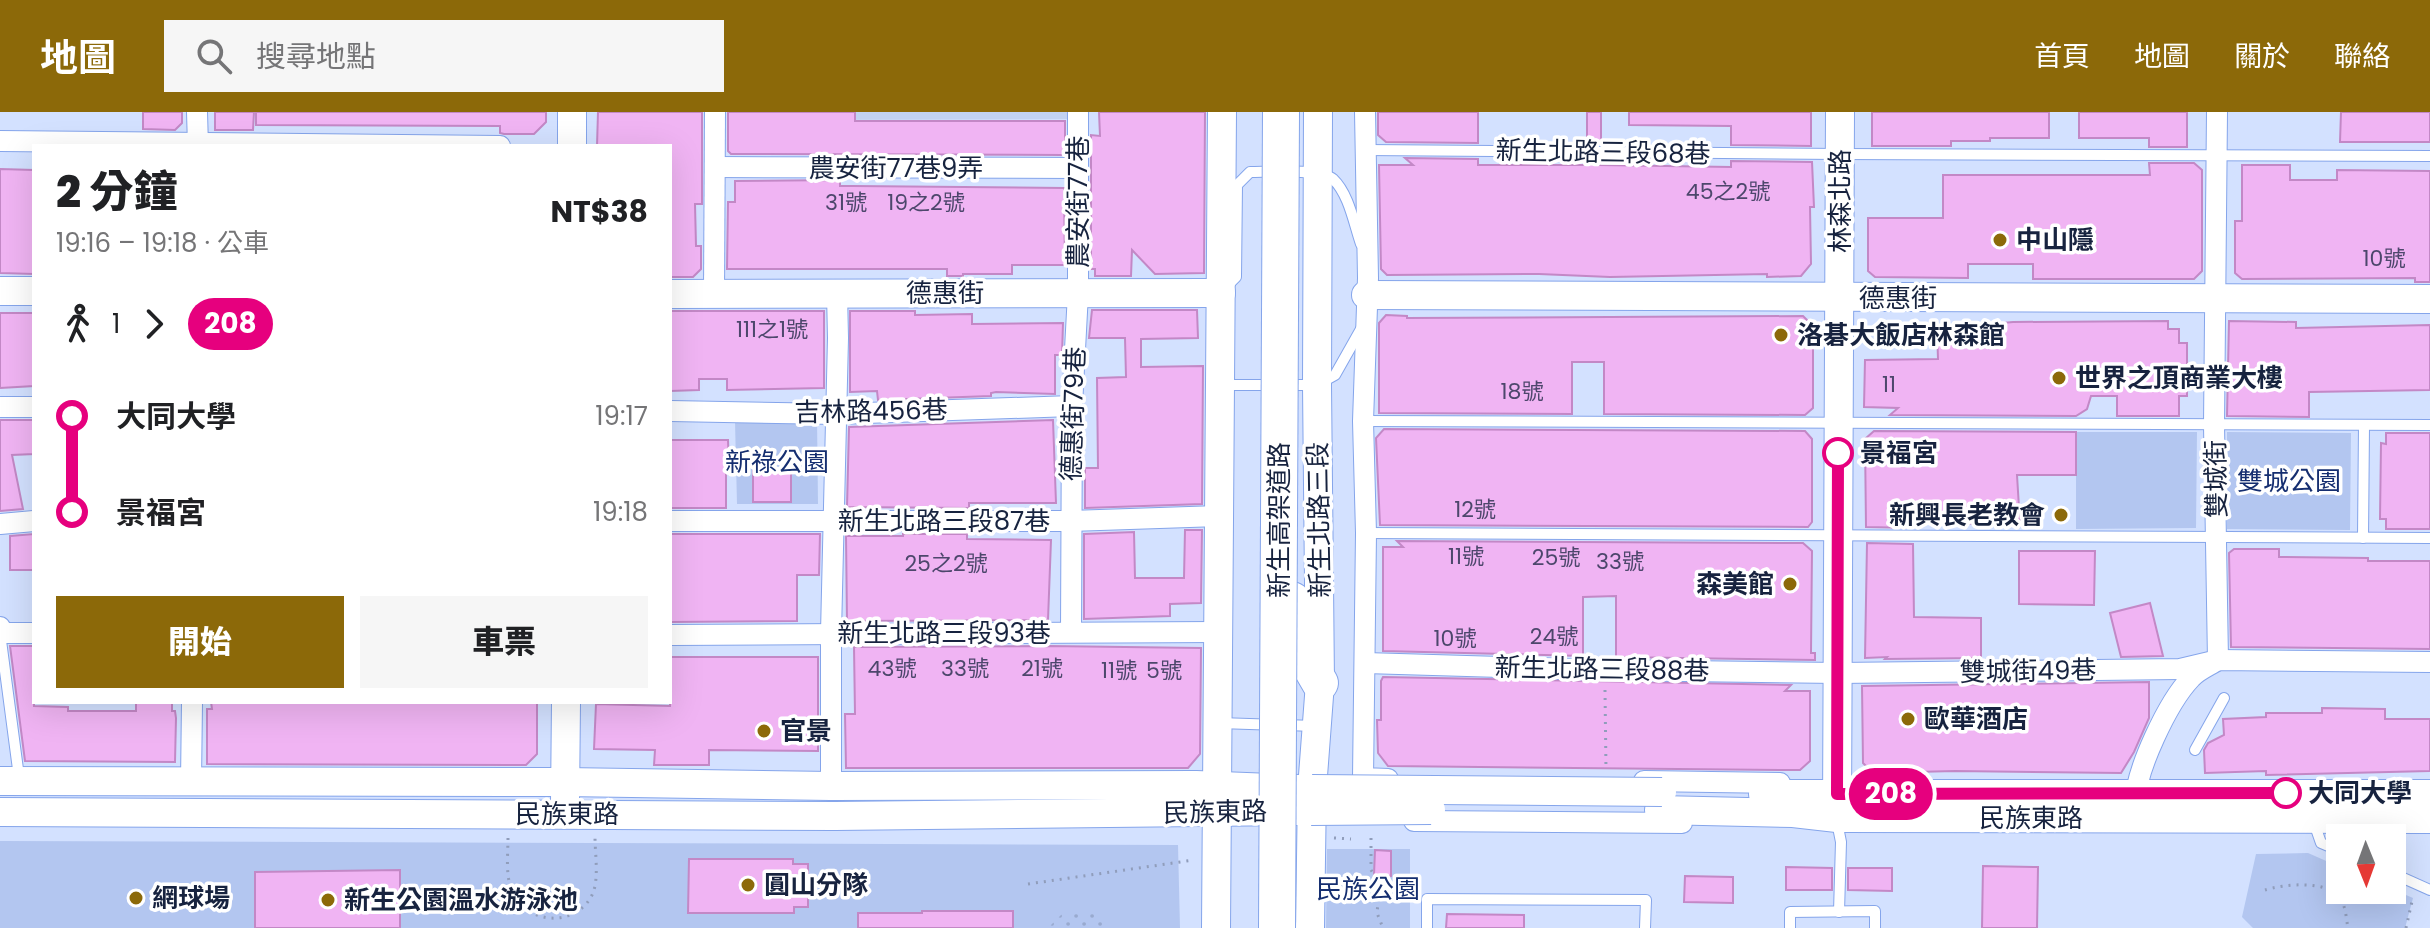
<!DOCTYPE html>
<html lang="zh-TW">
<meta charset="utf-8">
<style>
:root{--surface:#fff;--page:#f6f6f6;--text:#202124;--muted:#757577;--accent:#8c6909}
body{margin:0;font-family:Poppins,"Noto Sans TC",sans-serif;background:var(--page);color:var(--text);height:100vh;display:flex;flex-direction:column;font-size:30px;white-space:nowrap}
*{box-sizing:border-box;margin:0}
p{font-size:26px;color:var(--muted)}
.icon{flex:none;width:44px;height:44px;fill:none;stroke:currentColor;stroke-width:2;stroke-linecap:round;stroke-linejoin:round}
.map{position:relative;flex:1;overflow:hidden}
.sheet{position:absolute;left:32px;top:32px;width:640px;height:560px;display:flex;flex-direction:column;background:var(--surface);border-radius:0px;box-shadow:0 8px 32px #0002}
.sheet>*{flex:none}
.badge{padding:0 16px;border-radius:26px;font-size:28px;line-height:52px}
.needle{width:52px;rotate:179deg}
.controls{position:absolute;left:2326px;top:712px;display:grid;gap:16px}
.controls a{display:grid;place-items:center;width:80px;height:80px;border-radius:0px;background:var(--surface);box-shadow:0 8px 32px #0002;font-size:40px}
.map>.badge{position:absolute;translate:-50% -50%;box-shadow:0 0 0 4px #fff}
.legs{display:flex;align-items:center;gap:12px;height:88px;padding:0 24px;font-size:26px}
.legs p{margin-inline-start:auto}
.summary{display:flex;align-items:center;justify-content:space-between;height:136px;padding:0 24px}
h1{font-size:44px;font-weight:800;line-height:60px}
.cta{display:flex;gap:16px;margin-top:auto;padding:16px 24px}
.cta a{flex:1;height:92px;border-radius:0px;background:var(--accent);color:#fff;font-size:32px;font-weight:800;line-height:92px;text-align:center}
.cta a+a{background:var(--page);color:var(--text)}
ul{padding:0 24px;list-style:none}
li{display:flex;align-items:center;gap:28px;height:96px;font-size:30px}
li i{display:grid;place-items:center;width:12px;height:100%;margin:0 10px;background:currentColor}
li i::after{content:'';width:20px;height:20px;margin:-10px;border:6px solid;border-radius:50%;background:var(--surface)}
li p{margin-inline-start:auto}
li:first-child i{background:linear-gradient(#0000 50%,currentColor 0)}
li:last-child i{background:linear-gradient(currentColor 50%,#0000 0)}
header{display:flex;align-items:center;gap:48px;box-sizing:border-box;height:112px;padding:0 40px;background:var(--accent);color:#fff}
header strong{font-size:38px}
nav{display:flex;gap:44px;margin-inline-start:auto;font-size:28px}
.search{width:560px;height:72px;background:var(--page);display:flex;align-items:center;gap:20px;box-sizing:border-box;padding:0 28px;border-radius:0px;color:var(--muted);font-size:30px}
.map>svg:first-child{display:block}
</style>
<header>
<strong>地圖</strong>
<div class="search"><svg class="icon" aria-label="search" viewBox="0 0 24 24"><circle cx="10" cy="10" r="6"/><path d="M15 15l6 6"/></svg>搜尋地點</div>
<nav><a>首頁</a><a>地圖</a><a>關於</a><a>聯絡</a></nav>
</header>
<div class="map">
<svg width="2430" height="816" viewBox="0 0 2430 816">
<defs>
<pattern id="garden-dots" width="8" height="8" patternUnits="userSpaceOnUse" patternTransform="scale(2)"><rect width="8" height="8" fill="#b3c6f0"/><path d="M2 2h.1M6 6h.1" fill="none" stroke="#99aacf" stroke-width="1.8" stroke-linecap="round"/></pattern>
</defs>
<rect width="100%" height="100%" fill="#d3e1ff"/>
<polygon fill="#c2d2f2" points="786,0 1068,0 1068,7 786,8"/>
<g fill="#b3c6f0">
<polygon points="817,307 818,392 737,392 735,309"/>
<polygon points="2076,320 2197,320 2196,416 2076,417"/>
<polygon points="2227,320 2351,321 2350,418 2227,417"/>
<polygon points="0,729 1178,733 1180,816 0,816"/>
<polygon points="1327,737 1410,737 1410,816 1326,816"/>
<polygon points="2308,741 2340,755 2340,778 2392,777 2413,786 2405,816 2253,816 2242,805 2256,742"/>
</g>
<polygon fill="url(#garden-dots)" points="1101,800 1113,816 1048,816 1063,801"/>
<g fill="#f0b4f3" stroke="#c388c6" stroke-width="2">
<polygon points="143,0 182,0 182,11 175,18 143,17"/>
<polygon points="215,0 254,0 253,18 215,18"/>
<polygon points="256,0 546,0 546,10 534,22 504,22 500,21 500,14 256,13"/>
<polygon points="598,0 702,0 702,92 695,92 696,134 701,134 701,157 693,165 670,165 670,34 597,34"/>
<polygon points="728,0 855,0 855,9 1065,9 1065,41 1063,43 731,42 728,39"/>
<polygon points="1099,0 1205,0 1204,161 1155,162 1132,138 1131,164 1095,164 1095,157 1091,157 1091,23 1100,24"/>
<polygon points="1378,0 1478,0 1478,31 1386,30 1378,23"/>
<rect x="1587" y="0" width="14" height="32"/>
<polygon points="1629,0 1811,0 1811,34 1731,33 1731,14 1629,13"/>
<polygon points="1872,0 2049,0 2049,26 1990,26 1990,29 1951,29 1951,34 1872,34"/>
<polygon points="2079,0 2187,0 2187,35 2149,35 2149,26 2079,26"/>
<polygon points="2341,0 2430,0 2430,30 2340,30"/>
<polygon points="1405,46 1478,47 1478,53 1586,53 1586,48 1600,48 1600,53 1731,55 1731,49 1812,50 1814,95 1810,95 1811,152 1801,164 1767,165 1767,162 1610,165 1539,162 1387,163 1381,157 1379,53 1413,53"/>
<polygon points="2149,51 2194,51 2202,58 2202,159 2194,167 2033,167 2033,152 1968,152 1968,166 1875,165 1868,159 1868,106 1943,106 1943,63 2150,63"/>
<polygon points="2242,53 2290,53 2290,68 2337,68 2337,58 2430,59 2430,170 2415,170 2415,166 2242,167 2235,161 2235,109 2242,109"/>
<polygon points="0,57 34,58 34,162 0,161"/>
<polygon points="840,68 840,74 853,74 1064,76 1065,153 1012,153 1012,162 963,162 963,164 947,164 947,157 727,157 728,90 735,90 735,69"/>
<polygon points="1092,198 1197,198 1198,226 1141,227 1141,255 1203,254 1202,392 1085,396 1085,356 1098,356 1097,266 1126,265 1125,226 1089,226"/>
<polygon points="670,199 824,199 824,276 727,278 727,267 699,267 699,278 670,279"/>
<polygon points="850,199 915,199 915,203 972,202 972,212 1063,211 1062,243 1055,243 1055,282 996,280 991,281 991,284 878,288 877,279 850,280"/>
<polygon points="0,201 34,201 34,274 0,276"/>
<polygon points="1386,203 1407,204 1407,206 1803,204 1813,214 1813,296 1805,303 1604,302 1604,250 1572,250 1572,302 1379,301 1379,211"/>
<polygon points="2168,209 2168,217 2179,217 2179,231 2187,231 2187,284 2179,284 2179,304 2117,304 2117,284 2091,284 2087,297 2076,304 1890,303 1898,296 1864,295 1865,248 1938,247 1937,217 2013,210"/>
<polygon points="2229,209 2296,210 2296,216 2430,213 2430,278 2309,280 2309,305 2227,304"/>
<polygon points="0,308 34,308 34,342 12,343 23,397 0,399"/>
<polygon points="1053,308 1056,391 969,391 969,396 847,395 849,315"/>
<polygon points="1384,317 1805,319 1812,327 1812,410 1808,415 1380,413 1376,326"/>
<polygon points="1874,319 2076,320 2076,363 2017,363 2020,412 1913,411 1913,416 1866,415 1865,327"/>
<polygon points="2386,321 2430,321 2430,417 2386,417 2386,407 2380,407 2381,331 2386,332"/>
<polygon points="670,328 728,328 729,356 726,356 726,396 670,396"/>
<rect x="753" y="359" width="38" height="31"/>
<polygon points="1185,418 1202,418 1201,491 1170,492 1170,504 1084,507 1084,422 1134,420 1135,466 1184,466"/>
<polygon points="34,422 34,458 10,458 10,424"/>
<polygon points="670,422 820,422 819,463 797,463 797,509 670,510"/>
<polygon points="903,422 967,422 967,427 1051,428 1048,508 847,509 846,424 903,424"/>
<polygon points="1397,429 1803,431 1812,439 1811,541 1815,541 1815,548 1616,545 1616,484 1583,485 1583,544 1383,539 1383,435 1403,435"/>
<polygon points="1867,431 1913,432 1914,505 1981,506 1981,546 1885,547 1887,545 1865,546"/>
<polygon points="2234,437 2279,437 2279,445 2368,446 2368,449 2430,449 2430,537 2231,535 2229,441"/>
<polygon points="2019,439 2095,439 2094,493 2019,492"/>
<polygon points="2150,491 2163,544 2121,545 2110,501"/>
<polygon points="10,534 34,534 34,594 68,595 68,599 136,599 136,590 172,590 172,599 175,599 176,606 175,650 25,649"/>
<polygon points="1048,534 1201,536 1200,642 1188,656 846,656 845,602 855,602 854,535"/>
<polygon points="670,545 818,545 818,639 709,638 709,653 654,653 655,638 594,637 596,592 670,594"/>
<polygon points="1383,565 1791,573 1785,579 1810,579 1810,649 1800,658 1781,658 1388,654 1378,641 1377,608 1381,608 1381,569"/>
<polygon points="2149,570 2149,606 2134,640 2121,661 1955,659 1873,661 1863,651 1862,574"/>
<polygon points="211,590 537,590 537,642 526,653 207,652 207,597 212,597"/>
<polygon points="2322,596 2385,597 2385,607 2430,607 2430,659 2266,663 2266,659 2205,661 2204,638 2208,631 2224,623 2223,607 2266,605 2266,601 2322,601"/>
<polygon points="1375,738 1391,739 1391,764 1374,763"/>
<polygon points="689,747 793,747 793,752 808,752 808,795 794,795 794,801 688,801"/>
<polygon points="1983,754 2038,755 2037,816 1982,816"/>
<polygon points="1786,755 1832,756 1832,778 1786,778"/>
<polygon points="1848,756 1892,756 1892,779 1848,778"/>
<polygon points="400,758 400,816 255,816 255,760"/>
<polygon points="1685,764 1733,765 1733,791 1684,790"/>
<polygon points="922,799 1013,799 1013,816 858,816 858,801 922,801"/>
<polygon points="1447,802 1524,803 1524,816 1446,816"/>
</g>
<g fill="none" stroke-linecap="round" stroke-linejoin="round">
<g stroke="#85a5eb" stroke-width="12">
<g id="lane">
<polyline points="1365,38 1840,42 2430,44"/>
<path d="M1226 175 1236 165 1237 73 1250 60C1268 60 1321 56 1333 67 1349 82 1354 112 1361 132"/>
<polyline points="1223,273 1317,273 1335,263 1361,217"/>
<polyline points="1363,309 2430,313"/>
<polyline points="1366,421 2430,426"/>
<polyline points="2363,426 2364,313"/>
<polyline points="0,521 19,665"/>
<polyline points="1219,611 1315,614"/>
<polyline points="2195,638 2224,586"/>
<polyline points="2313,708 2321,731 2340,739"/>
<polyline points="1837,710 1841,730 1839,800"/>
<polyline points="2392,761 2430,778"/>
<polyline points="1427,816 1427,787 1646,788 1645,816"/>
<polyline points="1790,816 1790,800 1875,799 1875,816"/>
</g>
</g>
<g stroke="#85a5eb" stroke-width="22">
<g id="street">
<polyline points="197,0 198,34"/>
<polyline points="1365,0 1368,166 1363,309 1366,421 1363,666 1388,667"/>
<polyline points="0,29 500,34"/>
<polyline points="715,55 1078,56"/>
<polyline points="714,181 715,0"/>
<polyline points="0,295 34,295"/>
<polyline points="670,299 836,302 1072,294"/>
<polyline points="670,409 1070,409 1219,404"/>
<polyline points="0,412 34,409"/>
<polyline points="0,515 0,521 34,521"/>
<polyline points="1071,520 1072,294 1078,181 1078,0"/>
<polyline points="670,523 1218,520"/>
<polyline points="1365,551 1605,558 1838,561 2180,557 2218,548 2430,550"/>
<polyline points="1644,669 1780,671"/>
<polyline points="191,670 192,590"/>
<polyline points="831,674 831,521 838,226 837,181"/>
<path d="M2135 692C2135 659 2168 590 2191 566 2198 558 2209 554 2218 548L2214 313 2217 0"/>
<polyline points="1414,709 1682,711"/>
</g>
</g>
<g stroke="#85a5eb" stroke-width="30">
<g id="secondary">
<polyline points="572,34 572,0"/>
<polyline points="0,179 34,179"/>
<polyline points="670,182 1221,181"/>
<polyline points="1366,183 2430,187"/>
<polyline points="0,669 565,670 831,674 1196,673 1299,677"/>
<polyline points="1763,682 2430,682"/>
<polyline points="565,689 566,590"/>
<polyline points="1659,698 1793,701 1837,706 2430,707"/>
<polyline points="0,700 835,704 1299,699"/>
<polyline points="1837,702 1840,0"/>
<polyline points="1216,816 1222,0"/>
<polyline points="1310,816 1312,677 1320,571 1317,273 1318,0"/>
</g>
</g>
<g stroke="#85a5eb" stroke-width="38">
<polyline id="highway" points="1292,488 1295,528 1320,571"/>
</g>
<g stroke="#909dbb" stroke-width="3" stroke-dasharray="2 6" stroke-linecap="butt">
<polyline points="1605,578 1606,658"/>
<path d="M508 726C508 744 505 765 513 781 529 814 578 815 593 781 599 765 595 742 595 725"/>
<polyline points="1334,726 1351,727"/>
<polyline points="1371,726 1371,758 1380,772 1377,801 1383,816"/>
<polyline points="1028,772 1194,748"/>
<path d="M2265 778C2284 772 2326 768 2339 785 2346 793 2346 806 2348 816"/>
<polyline points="2406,816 2413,785"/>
</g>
<use href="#lane" stroke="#fff" stroke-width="10"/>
<use href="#street" stroke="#fff" stroke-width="20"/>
<use href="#secondary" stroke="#fff" stroke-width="28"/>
<use href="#highway" stroke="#fff" stroke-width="36"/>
<g stroke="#85a5eb" stroke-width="30" stroke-linecap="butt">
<g id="secondary-bridge">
<polyline points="1312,677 1662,680"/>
<polyline points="1311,699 1431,698"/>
</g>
</g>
<g stroke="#85a5eb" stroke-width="38" stroke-linecap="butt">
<polyline id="highway-bridge" points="1277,816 1281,0"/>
</g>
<use href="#secondary-bridge" stroke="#fff" stroke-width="28"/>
<use href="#highway-bridge" stroke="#fff" stroke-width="36"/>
</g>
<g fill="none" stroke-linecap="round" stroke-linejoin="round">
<g stroke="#fff" stroke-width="18">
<polyline id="line-1" points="1838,341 1837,682 2286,681"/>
</g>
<use href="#line-1" stroke="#e6007e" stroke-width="12"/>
</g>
<g fill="#8c6909" stroke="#fff" stroke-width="3">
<circle cx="2000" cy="128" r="8"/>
<circle cx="1781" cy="223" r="8"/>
<circle cx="2059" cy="266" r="8"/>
<circle cx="2061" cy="403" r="8"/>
<circle cx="1790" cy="472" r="8"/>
<circle cx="1908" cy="607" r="8"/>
<circle cx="764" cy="619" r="8"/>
<circle cx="748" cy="773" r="8"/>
<circle cx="136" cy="786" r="8"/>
<circle cx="328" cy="788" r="8"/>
</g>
<g fill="#fff" stroke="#e6007e" stroke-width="4">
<circle cx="1838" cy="341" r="14"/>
<circle cx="2286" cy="681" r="14"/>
</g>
<g text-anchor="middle" stroke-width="7" stroke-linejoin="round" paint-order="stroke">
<g font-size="22" fill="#4d476c">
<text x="1728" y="87">45之2號</text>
<text x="846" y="98">31號</text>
<text x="926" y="98">19之2號</text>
<text x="2384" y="154">10號</text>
<text x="772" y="225">111之1號</text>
<text x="1889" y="280">11</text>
<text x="1522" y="287">18號</text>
<text x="1475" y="405">12號</text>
<text x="1466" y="452">11號</text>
<text x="1556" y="453">25號</text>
<text x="1620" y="457">33號</text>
<text x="946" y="459">25之2號</text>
<text x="1554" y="532">24號</text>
<text x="1455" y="534">10號</text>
<text x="892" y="564">43號</text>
<text x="965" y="564">33號</text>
<text x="1042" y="564">21號</text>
<text x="1119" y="566">11號</text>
<text x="1164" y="566">5號</text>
</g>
<g font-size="26" fill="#17233f" stroke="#fff">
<text transform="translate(1603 40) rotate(1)" y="9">新生北路三段68巷</text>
<text x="896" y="65">農安街77巷9弄</text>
<text transform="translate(1840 89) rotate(-90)" y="9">林森北路</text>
<text transform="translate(1078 90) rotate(-90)" y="9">農安街77巷</text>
<text x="945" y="190">德惠街</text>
<text x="1898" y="195">德惠街</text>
<text transform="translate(871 299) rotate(-1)" y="9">吉林路456巷</text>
<text transform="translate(1073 302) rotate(-88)" y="9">德惠街79巷</text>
<text transform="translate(2216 367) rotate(-91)" y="9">雙城街</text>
<text transform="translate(1279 408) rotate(-90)" y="9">新生高架道路</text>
<text transform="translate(1319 408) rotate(-91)" y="9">新生北路三段</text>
<text x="944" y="418">新生北路三段87巷</text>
<text x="944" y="530">新生北路三段93巷</text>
<text transform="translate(1602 557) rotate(1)" y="9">新生北路三段88巷</text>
<text transform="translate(2028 559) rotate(-1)" y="9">雙城街49巷</text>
<text transform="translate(1215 700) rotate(-1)" y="9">民族東路</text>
<text x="567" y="711">民族東路</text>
<text x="2031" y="715">民族東路</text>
</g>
<g font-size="26" font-weight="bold" fill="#17233f" stroke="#fff" text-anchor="start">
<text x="2016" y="137">中山隱</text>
<text x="1797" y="232">洛碁大飯店林森館</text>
<text x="2075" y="275">世界之頂商業大樓</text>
<text x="2045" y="412" text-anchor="end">新興長老教會</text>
<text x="1774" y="481" text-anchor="end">森美館</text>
<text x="1924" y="616">歐華酒店</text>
<text x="780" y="628">官景</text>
<text x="764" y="782">圓山分隊</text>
<text x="152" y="795">網球場</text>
<text x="344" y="797">新生公園溫水游泳池</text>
</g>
<g font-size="26" font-weight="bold" fill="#17233f" stroke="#fff" text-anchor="start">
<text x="1860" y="350">景福宮</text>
<text x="2308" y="690">大同大學</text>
</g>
<g font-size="26" fill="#152e70" stroke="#fff">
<text x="777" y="359">新祿公園</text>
<text x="2289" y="378">雙城公園</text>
<text x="1368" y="786">民族公園</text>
</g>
</g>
</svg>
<div class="controls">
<a><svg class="needle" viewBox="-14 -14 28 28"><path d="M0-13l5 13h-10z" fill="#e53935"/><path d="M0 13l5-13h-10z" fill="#757577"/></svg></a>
</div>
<b class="badge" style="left:1891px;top:682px;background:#e6007e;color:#fff">208</b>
<section class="sheet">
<div class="summary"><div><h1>2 分鐘</h1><p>19:16 – 19:18 · 公車</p></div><b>NT$38</b></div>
<div class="legs"><svg class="icon" aria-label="walk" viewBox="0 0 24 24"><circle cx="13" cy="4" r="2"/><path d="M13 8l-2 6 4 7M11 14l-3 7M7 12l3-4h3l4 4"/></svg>1<svg class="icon" aria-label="forward" viewBox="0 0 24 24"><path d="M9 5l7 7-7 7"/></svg><b class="badge" style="background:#e6007e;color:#fff">208</b></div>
<ul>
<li><i style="color:#e6007e"></i><b>大同大學</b><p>19:17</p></li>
<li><i style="color:#e6007e"></i><b>景福宮</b><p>19:18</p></li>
</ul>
<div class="cta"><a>開始</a><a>車票</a></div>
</section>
</div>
